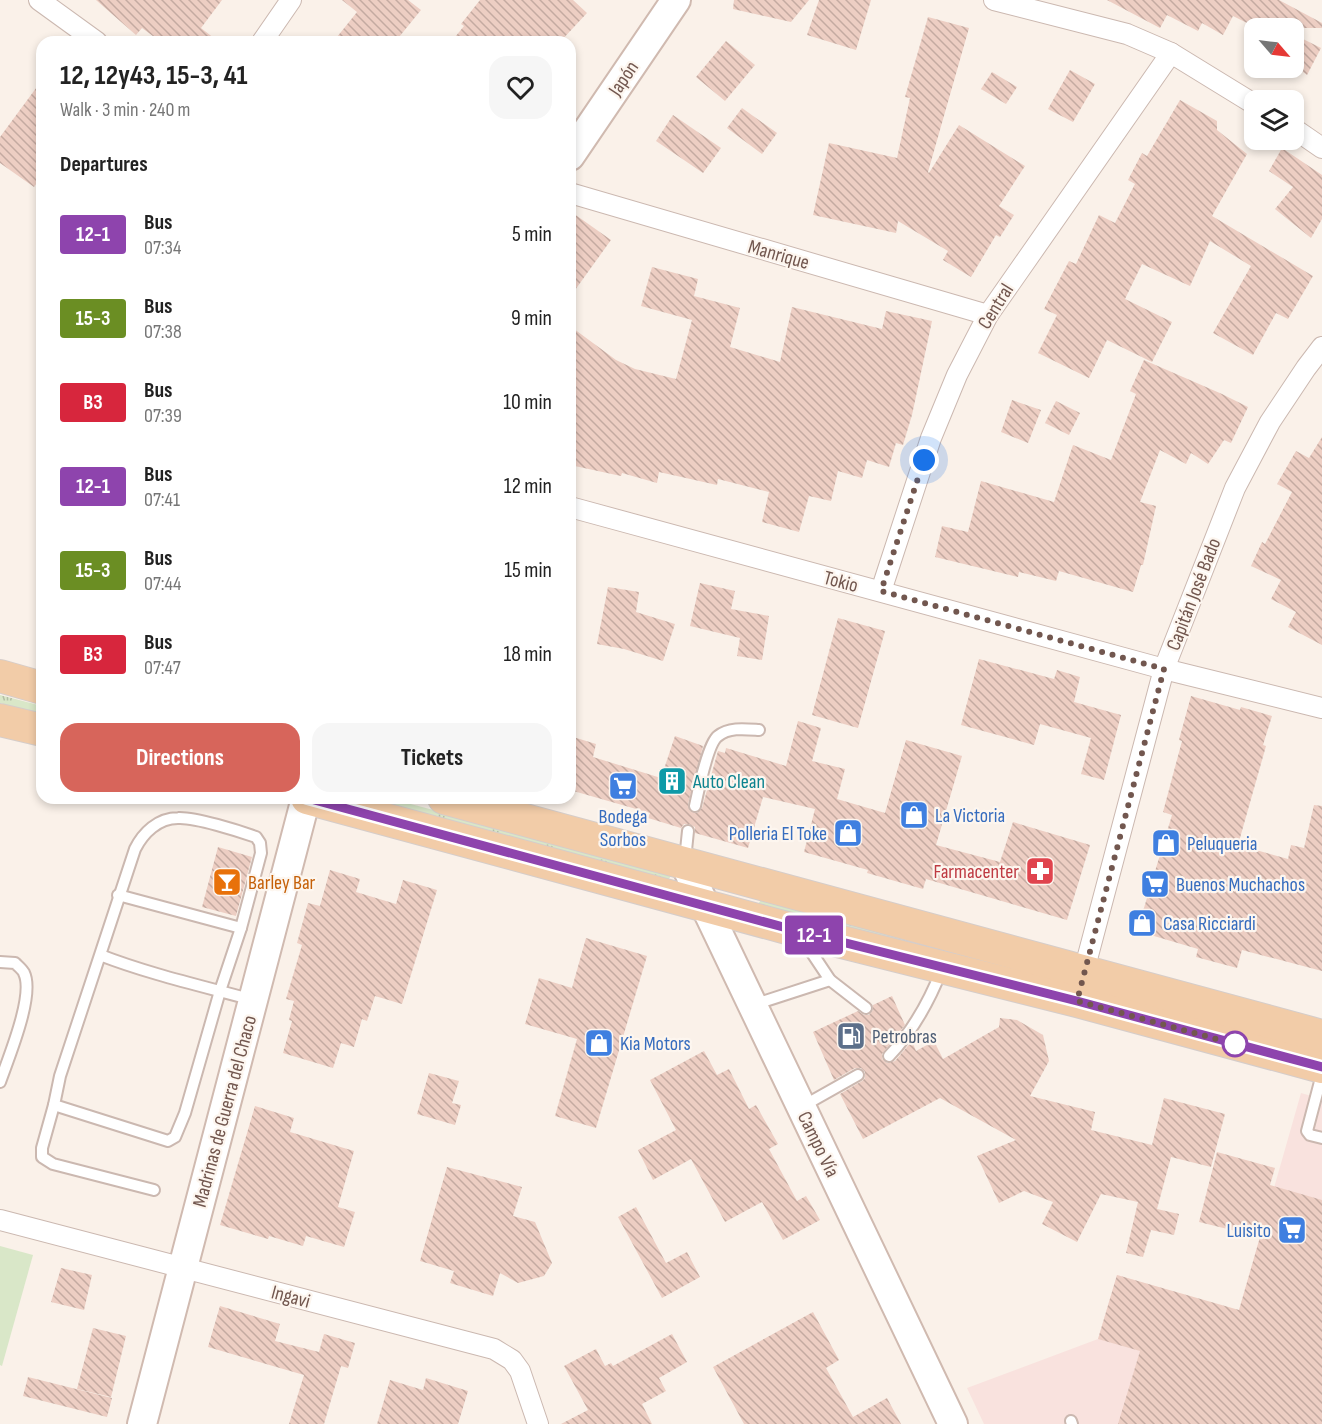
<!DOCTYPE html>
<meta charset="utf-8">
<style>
:root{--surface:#fff;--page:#f6f6f6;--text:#222;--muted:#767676;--accent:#d7655b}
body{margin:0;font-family:"Sofia Sans Condensed",sans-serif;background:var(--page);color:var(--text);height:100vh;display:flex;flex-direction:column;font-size:22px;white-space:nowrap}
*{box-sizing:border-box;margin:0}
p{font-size:20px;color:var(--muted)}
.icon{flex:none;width:33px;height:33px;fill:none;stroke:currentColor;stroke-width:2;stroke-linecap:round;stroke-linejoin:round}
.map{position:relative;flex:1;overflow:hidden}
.side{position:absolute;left:36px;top:36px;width:540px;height:768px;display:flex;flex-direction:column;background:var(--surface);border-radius:18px;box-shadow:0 3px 9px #0003}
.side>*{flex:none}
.badge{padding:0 12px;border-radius:4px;font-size:21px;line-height:39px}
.needle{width:39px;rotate:118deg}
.fabs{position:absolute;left:1244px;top:18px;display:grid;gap:12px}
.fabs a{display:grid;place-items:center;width:60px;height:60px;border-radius:12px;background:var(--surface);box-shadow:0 3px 9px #0003;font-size:30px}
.you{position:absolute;width:30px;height:30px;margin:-15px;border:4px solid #fff;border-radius:50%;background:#1a73e8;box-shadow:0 0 0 9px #1a73e833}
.map>.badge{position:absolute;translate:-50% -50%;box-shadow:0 0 0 3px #fff}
h2{padding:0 24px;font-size:22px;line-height:54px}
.round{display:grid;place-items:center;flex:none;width:63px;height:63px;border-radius:18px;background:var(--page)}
.summary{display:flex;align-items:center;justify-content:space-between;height:102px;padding:0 24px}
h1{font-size:28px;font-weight:700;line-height:45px}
.button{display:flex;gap:12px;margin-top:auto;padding:12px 24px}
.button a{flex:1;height:69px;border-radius:18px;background:var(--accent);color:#fff;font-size:24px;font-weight:700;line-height:69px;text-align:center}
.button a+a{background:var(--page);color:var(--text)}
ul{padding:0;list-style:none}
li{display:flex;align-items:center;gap:18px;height:84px;padding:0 24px}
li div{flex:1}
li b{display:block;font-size:22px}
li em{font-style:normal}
li .badge{min-width:66px;font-weight:700;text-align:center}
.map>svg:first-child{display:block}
</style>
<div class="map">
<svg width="1322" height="1424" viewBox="0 0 1322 1424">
<defs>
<pattern id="grass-tufts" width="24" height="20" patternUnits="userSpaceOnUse" patternTransform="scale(1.5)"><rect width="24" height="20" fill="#d9e7c8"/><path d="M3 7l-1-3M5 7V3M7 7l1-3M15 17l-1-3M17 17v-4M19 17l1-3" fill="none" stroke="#b4bea5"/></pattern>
<pattern id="building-back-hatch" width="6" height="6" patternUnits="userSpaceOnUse" patternTransform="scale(1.5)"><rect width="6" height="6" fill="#edcec3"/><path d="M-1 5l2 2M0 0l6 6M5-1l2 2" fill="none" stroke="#c4aaa1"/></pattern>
</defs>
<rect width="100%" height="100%" fill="#faf1e9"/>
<polygon fill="#f9e2de" points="1301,1093 1322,1099 1322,1424 984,1424 967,1388 1098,1339 1117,1275 1239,1311"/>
<g fill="url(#grass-tufts)">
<polygon points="0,695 42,706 42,715 0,703"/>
<polygon points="356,798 388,798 668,872 671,876 668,880"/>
<polygon points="761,900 1052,976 1052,982 758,904"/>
</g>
<polygon fill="#d9e7c8" points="0,1246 33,1255 2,1366 0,1365"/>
<g fill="url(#building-back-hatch)">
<polygon points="96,0 222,0 201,28 219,42 161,42 142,28 136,35"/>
<polygon points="342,0 408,0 421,10 395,42 333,42 357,12"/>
<polygon points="480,0 573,0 587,13 560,42 451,42 464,26 461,24"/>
<polygon points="734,0 809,0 791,22 733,9"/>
<polygon points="819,0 871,0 856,50 807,35"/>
<polygon points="1107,0 1279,0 1322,23 1322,28 1257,28 1233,16 1223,35 1202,23 1198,31 1167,15 1160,28"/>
<polygon points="928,17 969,28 928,172 929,173 959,125 1025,166 999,206 1014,215 1000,237 996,235 971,277 943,260 948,251 898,221 896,233 813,215 829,143 897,158 910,98 905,97"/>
<polygon points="1293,34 1321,48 1307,75 1293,64"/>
<polygon points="726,41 755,65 725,101 696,77"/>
<polygon points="1070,70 1095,84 1073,122 1048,109"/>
<polygon points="992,72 1017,87 1006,104 981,89"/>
<polygon points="42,80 42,176 34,187 0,163 0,137"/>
<polygon points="1180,100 1217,121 1217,130 1247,154 1212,216 1313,276 1288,319 1276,313 1253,355 1213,333 1251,266 1210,241 1190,286 1142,264 1125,299 1172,322 1152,362 1107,340 1089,378 1038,353 1057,315 1044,309 1069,261 1076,264 1099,215 1115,223 1135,184 1128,180 1142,153 1147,156"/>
<polygon points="742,108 777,133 762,154 727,128"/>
<polygon points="673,115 721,148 703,173 656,141"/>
<polygon points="1282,148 1322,175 1322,219 1311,238 1275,209 1293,187 1269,171"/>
<polygon points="570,211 611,240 570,297"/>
<polygon points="652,267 698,279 694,296 740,308 730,347 780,362 792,307 882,329 886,311 932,321 912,415 903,445 896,443 889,467 867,460 862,478 838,471 831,501 809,496 799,532 762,522 769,492 718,479 717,485 659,472 657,483 622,473 621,476 570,465 570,326 616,360 635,369 676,379 692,320 641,306"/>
<polygon points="1144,360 1222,394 1248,407 1231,443 1224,440 1208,464 1191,453 1186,464 1160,450 1140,502 1156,506 1143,565 1141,565 1133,592 1059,571 1056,581 1019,572 1018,577 935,557 942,526 968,532 981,481 1054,502 1073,445 1111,460 1136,394 1130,391"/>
<polygon points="1012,400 1041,410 1028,443 1001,432"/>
<polygon points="1056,401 1080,413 1069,435 1045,423"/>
<polygon points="1322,437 1322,645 1288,627 1296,612 1271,599 1281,580 1251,566 1262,542 1265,544 1292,492 1277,484 1296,451 1309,458"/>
<polygon points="700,583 735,591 731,609 769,616 762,660 737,656 740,638 690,626"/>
<polygon points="608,587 639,592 636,612 675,624 663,661 624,649 597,644"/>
<polygon points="838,618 885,631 858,728 812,715"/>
<polygon points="979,659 1054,679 1057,670 1080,677 1074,702 1121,715 1104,780 1081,774 1091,738 1040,724 1034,745 961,725"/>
<polygon points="1191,696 1240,710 1241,707 1272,716 1263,745 1266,746 1238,845 1288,859 1291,845 1304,848 1314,805 1322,806 1322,971 1242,950 1237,968 1196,957 1198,949 1137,931 1172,815 1163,812 1182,741 1179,740"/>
<polygon points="798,721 821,728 812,761 845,769 837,799 885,813 906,740 962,756 936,845 1000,862 1013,822 1090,845 1067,920 926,879 923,889 867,873 868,870 804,852 815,809 763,797 748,848 695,833 695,827 689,824 684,824 681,828 648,818 650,813 570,790 570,736 596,744 593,757 661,778 675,736 703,746 688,804 690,811 697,813 702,808 718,751 725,753 726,748 786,766"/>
<polygon points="218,847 252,857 236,916 202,907"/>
<polygon points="330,870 360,879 356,892 396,904 403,880 437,890 402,1004 375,996 367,1021 362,1019 354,1047 341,1043 333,1068 283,1053 292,1021 289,1020 294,1001 286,999 302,945 297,943 308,903 320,906"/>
<polygon points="586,938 647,956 596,1128 555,1116 577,1039 525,1024 539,978 572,988"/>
<polygon points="892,996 905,1025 882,1054 882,1059 887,1063 895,1061 912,1041 916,1051 934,1041 943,1059 999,1027 1000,1018 1017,1020 1043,1035 1049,1061 1030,1096 1095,1112 1091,1130 1152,1145 1164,1098 1225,1114 1211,1167 1171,1157 1157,1209 1179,1214 1174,1235 1151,1230 1143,1257 1126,1253 1138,1202 1101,1194 1077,1242 1042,1224 1053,1202 1024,1191 999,1203 977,1156 1016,1140 940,1098 863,1139 840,1094 862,1081 865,1078 865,1072 861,1068 855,1068 834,1080 813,1032 858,1011 864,1015 869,1015 873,1010 873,1005"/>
<polygon points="704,1051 717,1075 729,1069 749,1109 756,1105 778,1144 769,1149 797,1201 806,1196 820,1220 783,1240 762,1202 725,1222 691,1159 653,1180 638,1150 676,1130 650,1080"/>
<polygon points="429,1073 459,1081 452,1103 461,1105 455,1125 417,1114"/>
<polygon points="255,1106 294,1118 290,1132 354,1151 338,1207 355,1212 344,1247 306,1236 303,1246 269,1236 268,1239 220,1225"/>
<polygon points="1217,1152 1275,1168 1270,1185 1322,1200 1322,1424 1118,1424 1140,1351 1098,1339 1117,1275 1239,1310 1260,1237 1199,1222"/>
<polygon points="447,1167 522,1187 513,1216 535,1222 552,1263 544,1276 518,1283 500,1273 493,1296 450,1283 454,1271 420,1261"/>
<polygon points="636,1207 666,1263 687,1252 700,1277 662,1298 618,1217"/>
<polygon points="61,1268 92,1275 84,1310 51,1302"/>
<polygon points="220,1306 280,1324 275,1341 319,1352 324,1334 355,1343 348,1368 341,1366 324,1424 289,1424 304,1375 208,1347"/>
<polygon points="813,1312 839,1360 826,1368 853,1417 887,1398 901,1424 744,1424 713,1367"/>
<polygon points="93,1328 126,1336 111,1397 77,1389"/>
<polygon points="672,1334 687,1362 659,1378 666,1391 642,1404 652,1424 561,1424 588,1410 564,1366 596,1349 605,1366 611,1363 613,1366"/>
<polygon points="28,1377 112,1398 107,1417 23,1396"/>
<polygon points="426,1378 468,1391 458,1424 377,1424 390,1380 423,1390"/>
</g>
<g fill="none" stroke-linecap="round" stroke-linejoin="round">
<g stroke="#cbb8b0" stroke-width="14">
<g id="lane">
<path d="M695 806C698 792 708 743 718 736 729 727 745 729 759 730"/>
<polyline points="685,860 688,831"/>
<polyline points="118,895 241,928"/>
<polyline points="802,938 830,980 866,1008"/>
<path d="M100 955 60 1076 54 1105 168 1141 175 1137 185 1113 220 991 241 928 261 853 260 843 256 837C239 831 195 817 178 818 158 818 143 833 135 849L100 955C149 974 202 986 253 1000"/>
<path d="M0 962 15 963C18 966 23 970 24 973 35 995 8 1059 0 1082"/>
<polyline points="753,1005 830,980"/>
<path d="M889 1056C913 1031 929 1002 942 969"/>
<polyline points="1322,1074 1307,1131 1310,1135 1322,1138"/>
<polyline points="54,1105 42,1148 42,1157 53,1164 154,1190"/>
<polyline points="803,1106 858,1075"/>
<polyline points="1071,1421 1072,1424"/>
</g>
</g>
<g stroke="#cbb8b0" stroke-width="22">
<g id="street">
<polyline points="39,0 97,42"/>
<polyline points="994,0 1127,34 1171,53 1254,104"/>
<polyline points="262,42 291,0"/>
<polyline points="1293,128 1322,148"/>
<polyline points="570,193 988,315"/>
<polyline points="570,507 1164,669 1322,708"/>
<polyline points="881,591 931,438 957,375 988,315 1171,53"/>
<polyline points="1081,982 1164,669 1235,488 1270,422 1306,368 1322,347"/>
<polyline points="0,1220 494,1349 512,1360 520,1371 538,1424"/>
</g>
</g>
<g stroke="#d0bab0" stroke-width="32">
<g id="secondary">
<polyline points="570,156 676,0"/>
<polyline points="685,864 953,1424"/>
<polyline points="142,1424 306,798"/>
</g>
</g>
<g stroke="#d5cdca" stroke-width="34">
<g id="primary">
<polyline points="0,676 42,688"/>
<polyline points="0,720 42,730"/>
<polyline points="307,798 798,931 1077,1001 1322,1067"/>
<polyline points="444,798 1322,1036"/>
</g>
</g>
<use href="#lane" stroke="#fff" stroke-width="10"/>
<use href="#street" stroke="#fff" stroke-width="20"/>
<use href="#secondary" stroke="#fff" stroke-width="28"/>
<use href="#primary" stroke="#f2cca8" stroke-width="32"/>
</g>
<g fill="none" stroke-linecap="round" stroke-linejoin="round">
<g stroke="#fff" stroke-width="14">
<polyline id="line" points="307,798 798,931 1077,1001 1322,1067"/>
</g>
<use href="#line" stroke="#8e44ad" stroke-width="9"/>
<polyline stroke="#72574f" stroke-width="6" stroke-dasharray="0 10.8" points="924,460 881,591 1164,669 1077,1001 1235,1044"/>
</g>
<defs>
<g id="building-square" transform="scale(1.5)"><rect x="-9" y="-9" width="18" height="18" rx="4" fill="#0f9aa8" stroke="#fdf6ef"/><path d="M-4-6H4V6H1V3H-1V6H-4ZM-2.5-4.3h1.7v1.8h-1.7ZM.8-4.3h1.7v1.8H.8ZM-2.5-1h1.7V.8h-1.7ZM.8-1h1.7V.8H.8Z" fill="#fff"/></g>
<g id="supermarket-square" transform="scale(1.5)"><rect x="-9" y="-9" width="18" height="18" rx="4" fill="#3f7fe0" stroke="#fdf6ef"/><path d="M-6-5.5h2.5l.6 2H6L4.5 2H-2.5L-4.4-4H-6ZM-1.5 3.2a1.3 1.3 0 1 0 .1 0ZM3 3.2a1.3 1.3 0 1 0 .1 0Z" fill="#fff"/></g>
<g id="shop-square" transform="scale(1.5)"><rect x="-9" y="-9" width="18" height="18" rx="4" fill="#3f7fe0" stroke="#fdf6ef"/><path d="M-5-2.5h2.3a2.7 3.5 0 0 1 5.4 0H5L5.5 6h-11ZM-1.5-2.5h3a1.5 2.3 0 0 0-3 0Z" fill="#fff"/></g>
<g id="pharmacy-square" transform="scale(1.5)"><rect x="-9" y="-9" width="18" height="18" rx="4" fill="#e0444e" stroke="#fdf6ef"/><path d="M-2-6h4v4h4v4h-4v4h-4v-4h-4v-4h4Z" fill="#fff"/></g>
<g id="bar-square" transform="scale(1.5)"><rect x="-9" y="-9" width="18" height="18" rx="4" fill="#e8710a" stroke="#fdf6ef"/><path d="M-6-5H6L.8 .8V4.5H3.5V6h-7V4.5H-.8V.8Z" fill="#fff"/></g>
<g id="fuel-square" transform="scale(1.5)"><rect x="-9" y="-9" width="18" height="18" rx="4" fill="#5c6f8a" stroke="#fdf6ef"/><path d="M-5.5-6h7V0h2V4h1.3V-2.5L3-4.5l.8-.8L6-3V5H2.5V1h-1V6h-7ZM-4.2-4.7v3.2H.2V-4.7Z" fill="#fff"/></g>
</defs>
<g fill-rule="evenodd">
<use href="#building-square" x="672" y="781"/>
<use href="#supermarket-square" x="623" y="786"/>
<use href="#shop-square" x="914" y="815"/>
<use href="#shop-square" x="848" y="833"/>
<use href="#shop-square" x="1166" y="843"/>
<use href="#pharmacy-square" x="1040" y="871"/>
<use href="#bar-square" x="227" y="882"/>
<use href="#supermarket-square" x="1155" y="884"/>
<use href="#shop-square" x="1142" y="923"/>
<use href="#fuel-square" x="851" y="1036"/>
<use href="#shop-square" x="599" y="1043"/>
<use href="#supermarket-square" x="1292" y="1230"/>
</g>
<circle fill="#fff" stroke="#8e44ad" stroke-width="3" cx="1235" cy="1044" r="12"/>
<g text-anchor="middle" stroke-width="4.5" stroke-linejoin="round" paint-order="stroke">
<g font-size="20" fill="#72574f" stroke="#fdf6ef">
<text transform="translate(623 78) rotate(-56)" y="7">Japón</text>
<text transform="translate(779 254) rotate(16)" y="7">Manrique</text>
<text transform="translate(995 306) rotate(-58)" y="7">Central</text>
<text transform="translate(841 581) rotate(15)" y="7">Tokio</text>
<text transform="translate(1193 594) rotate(-69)" y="7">Capitán José Bado</text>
<text transform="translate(224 1111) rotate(-75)" y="7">Madrinas de Guerra del Chaco</text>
<text transform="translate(819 1144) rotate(64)" y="7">Campo Vía</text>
<text transform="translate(291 1296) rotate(15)" y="7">Ingavi</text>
</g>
<g font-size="20" fill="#0d838f" stroke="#fdf6ef" text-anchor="start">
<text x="693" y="788">Auto Clean</text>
</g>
<g font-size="20" fill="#366cbe" stroke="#fdf6ef" text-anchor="start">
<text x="935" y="822">La Victoria</text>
<text x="623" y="823" text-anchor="middle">Bodega<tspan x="623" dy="23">Sorbos</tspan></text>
<text x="827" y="840" text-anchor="end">Polleria El Toke</text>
<text x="1187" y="850">Peluqueria</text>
<text x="1176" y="891">Buenos Muchachos</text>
<text x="1163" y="930">Casa Ricciardi</text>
<text x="620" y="1050">Kia Motors</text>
<text x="1271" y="1237" text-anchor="end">Luisito</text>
</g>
<g font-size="20" fill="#be3a42" stroke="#fdf6ef" text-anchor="end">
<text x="1019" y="878">Farmacenter</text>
</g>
<g font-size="20" fill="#c56008" stroke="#fdf6ef" text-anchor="start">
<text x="248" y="889">Barley Bar</text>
</g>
<g font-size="20" fill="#4e5e75" stroke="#fdf6ef" text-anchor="start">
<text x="872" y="1043">Petrobras</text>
</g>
</g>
</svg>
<div class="fabs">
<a><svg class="needle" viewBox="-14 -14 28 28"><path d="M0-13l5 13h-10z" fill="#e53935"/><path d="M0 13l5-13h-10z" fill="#767676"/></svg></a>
<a><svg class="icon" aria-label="layers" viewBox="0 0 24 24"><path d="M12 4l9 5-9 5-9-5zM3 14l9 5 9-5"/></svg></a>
</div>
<div class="you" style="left:924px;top:460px"></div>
<b class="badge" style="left:814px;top:935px;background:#8e44ad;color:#fff">12-1</b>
<section class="side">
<div class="summary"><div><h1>12, 12y43, 15-3, 41</h1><p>Walk · 3 min · 240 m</p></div><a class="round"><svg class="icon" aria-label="heart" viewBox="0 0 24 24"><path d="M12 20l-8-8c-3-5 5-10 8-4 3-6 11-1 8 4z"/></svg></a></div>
<h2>Departures</h2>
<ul>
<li><span class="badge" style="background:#8e44ad;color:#fff">12-1</span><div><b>Bus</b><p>07:34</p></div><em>5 min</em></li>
<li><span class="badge" style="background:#6b8e23;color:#fff">15-3</span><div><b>Bus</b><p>07:38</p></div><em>9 min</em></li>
<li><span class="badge" style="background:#d7263d;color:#fff">B3</span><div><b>Bus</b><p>07:39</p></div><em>10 min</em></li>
<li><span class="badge" style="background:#8e44ad;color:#fff">12-1</span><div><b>Bus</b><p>07:41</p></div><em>12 min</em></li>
<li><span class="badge" style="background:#6b8e23;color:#fff">15-3</span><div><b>Bus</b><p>07:44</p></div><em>15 min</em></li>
<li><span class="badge" style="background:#d7263d;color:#fff">B3</span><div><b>Bus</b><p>07:47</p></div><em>18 min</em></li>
</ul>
<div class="button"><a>Directions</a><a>Tickets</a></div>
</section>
</div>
